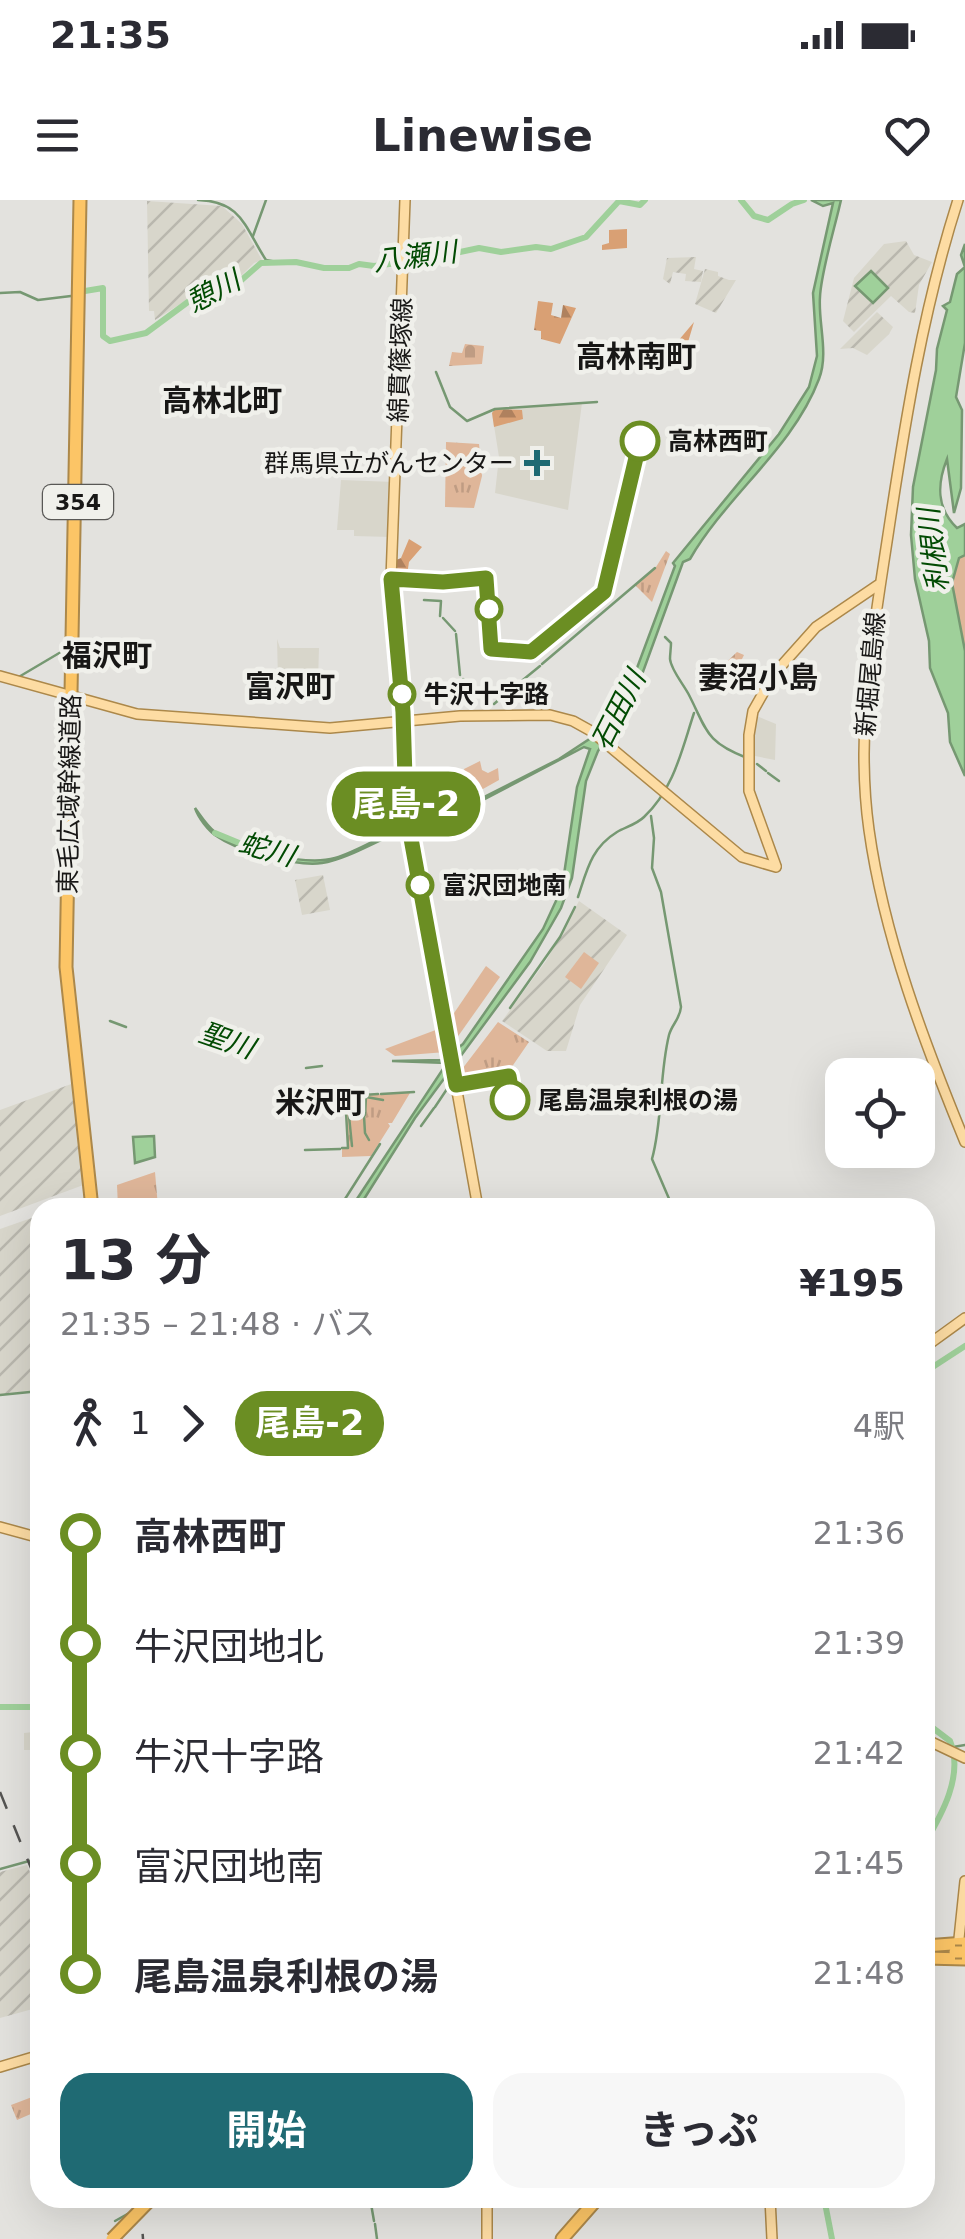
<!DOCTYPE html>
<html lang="ja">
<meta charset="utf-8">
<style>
:root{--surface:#fff;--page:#f7f7f7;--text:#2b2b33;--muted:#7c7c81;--accent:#1f6a73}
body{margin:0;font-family:"DejaVu Sans","Noto Sans JP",sans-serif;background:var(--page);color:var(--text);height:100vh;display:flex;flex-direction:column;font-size:38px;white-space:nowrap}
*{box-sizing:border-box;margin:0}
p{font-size:32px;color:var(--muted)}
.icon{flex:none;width:55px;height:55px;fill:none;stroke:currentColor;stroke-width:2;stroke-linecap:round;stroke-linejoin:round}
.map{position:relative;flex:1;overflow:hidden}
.side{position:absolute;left:30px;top:998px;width:905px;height:1010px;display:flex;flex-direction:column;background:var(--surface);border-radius:30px;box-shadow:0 10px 40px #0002}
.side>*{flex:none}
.badge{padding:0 20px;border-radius:32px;font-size:35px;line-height:65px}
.tools{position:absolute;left:825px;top:858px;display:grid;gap:20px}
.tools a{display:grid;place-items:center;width:110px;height:110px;border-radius:20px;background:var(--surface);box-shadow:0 10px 40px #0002;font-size:50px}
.map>.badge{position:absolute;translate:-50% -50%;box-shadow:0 0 0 5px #fff}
.legs{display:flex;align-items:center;gap:15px;height:110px;padding:0 30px;font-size:32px}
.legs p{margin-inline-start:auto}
.summary{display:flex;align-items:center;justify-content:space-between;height:170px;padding:0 30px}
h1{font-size:55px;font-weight:700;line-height:75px}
.primary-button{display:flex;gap:20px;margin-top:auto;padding:20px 30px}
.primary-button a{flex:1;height:115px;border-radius:30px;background:var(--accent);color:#fff;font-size:40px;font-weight:700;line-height:115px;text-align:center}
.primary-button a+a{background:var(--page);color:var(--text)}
ul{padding:0 30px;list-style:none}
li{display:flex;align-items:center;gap:35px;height:110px;font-size:38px}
li i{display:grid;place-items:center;width:15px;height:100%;margin:0 12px;background:currentColor}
li i::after{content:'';width:25px;height:25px;margin:-12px;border:8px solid;border-radius:50%;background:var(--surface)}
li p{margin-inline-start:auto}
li:first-child i{background:linear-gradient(#0000 50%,currentColor 0)}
li:last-child i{background:linear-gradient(currentColor 50%,#0000 0)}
.status{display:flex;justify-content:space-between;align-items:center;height:70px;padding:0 50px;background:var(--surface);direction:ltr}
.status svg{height:28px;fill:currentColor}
header{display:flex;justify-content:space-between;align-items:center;height:130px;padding:0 30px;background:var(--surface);font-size:45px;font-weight:700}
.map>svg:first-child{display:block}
</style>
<div class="status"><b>21:35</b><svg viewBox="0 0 49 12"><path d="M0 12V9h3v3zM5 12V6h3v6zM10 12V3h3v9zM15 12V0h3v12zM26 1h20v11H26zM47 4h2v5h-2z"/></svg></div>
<header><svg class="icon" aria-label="menu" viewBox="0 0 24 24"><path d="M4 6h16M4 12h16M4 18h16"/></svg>Linewise<svg class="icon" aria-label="heart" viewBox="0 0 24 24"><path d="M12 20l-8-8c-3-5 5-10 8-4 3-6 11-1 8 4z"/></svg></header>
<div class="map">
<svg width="965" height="2039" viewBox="0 0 965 2039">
<defs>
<pattern id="industrial-furrows" width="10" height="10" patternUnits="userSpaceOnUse" patternTransform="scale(2.5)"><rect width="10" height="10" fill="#d8d6cb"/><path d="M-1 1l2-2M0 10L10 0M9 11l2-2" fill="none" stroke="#b9b7ae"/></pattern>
<pattern id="forest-firs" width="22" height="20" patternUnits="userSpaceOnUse" patternTransform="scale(2.5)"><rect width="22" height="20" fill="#d9a074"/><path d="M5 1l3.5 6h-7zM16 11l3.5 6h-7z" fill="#af815e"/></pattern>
<pattern id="cemetery-stones" width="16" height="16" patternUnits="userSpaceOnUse" patternTransform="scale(2.5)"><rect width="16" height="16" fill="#dfb699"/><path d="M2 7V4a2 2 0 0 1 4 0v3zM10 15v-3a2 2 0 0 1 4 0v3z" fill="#bf9c83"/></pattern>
<pattern id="park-tufts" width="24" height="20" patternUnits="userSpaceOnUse" patternTransform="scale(2.5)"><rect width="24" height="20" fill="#dfb699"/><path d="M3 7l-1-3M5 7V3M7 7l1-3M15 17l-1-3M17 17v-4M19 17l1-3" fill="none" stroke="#bf9c83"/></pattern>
</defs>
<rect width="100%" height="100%" fill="#e3e2de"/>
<g fill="#d8d6cb">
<polygon points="582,203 568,310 495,293 499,257 492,213 495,209"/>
<polygon points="341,280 394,282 391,337 354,336 354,330 337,330"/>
<polygon points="277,439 280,448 319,448 318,481 278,480"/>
<polygon points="754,515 776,524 775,560 750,555"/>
<polygon points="34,1515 40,1515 40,1550 24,1550 24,1533 34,1532"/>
</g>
<g fill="url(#industrial-furrows)">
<polygon points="147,1 222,6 242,24 262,60 254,63 235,82 227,80 215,91 192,91 185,101 155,120 154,111 149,111"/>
<polygon points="906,41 914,55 932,62 919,85 915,113 909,112 891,96 854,132 843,121 854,78 884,44"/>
<polygon points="696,57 694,69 703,71 701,82 685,81 686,74 673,72 670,84 663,79 667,58"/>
<polygon points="705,69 718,72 718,76 729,80 736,80 716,113 695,104"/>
<polygon points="877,112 893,127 889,134 867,155 853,148 840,149"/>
<polygon points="323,675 330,710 302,715 295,680"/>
<polygon points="579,701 627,735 580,805 566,851 547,851 502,821 546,761"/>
<polygon points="74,883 86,984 0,1016 0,910"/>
<polygon points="40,1015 40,1190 0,1195 0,1029"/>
<polygon points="27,1665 40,1697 40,1807 0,1818 0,1672"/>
</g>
<g fill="#dfb699">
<polygon points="965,355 965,451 952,383 959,358"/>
<polygon points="480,561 482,570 488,573 498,568 499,580 474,594 470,592 464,569"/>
<polygon points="584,752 599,763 581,789 565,777"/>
<polygon points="486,766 500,777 454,842 448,822"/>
<polygon points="441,828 446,852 395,856 385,849"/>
</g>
<g fill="url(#forest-firs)">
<polygon points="627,29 627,48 602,50 602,45 609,43 609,30"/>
<polygon points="538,101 553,103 551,115 561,118 563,105 576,108 560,144 541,139 541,131 534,130"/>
<polygon points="694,122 683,159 666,155 668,147 661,147 662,141 678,141"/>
<polygon points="495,209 522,210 523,219 494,227 492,213"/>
<polygon points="409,339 422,347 409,362 407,375 396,377 393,375 394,361 401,358"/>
</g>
<g fill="url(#cemetery-stones)">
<polygon points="465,144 484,146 482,164 449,166 452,152 462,153"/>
<polygon points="737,452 744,455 730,483 715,473"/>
</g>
<g fill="url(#park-tufts)">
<polygon points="446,242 479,244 482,276 474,308 445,307"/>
<polygon points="666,351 670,354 652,402 635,385 656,367"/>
<polygon points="498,822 529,842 509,871 511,874 461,882 459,873"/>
<polygon points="410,893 392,923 388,923 390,926 371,956 342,957 342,948 348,948 346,912 363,912 363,895"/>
<polygon points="155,972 158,1007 118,1007 117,985"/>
<polygon points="40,1894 40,1910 17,1920 11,1905"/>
</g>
<g fill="#9fd09a" stroke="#769872" stroke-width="2.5">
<path d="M811 0H841C835 27 821 72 820 97 818 123 829 153 819 179 793 248 727 295 690 359L683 362 636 491 598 551 586 581 572 678 561 708 530 762 415 918 359 1007 351 1008 447 863 392 861 442 860 463 844 543 729 562 688 577 587 590 549 584 547 479 602 439 605 411 627 410 624 441 602 478 600 559 559 600 532 616 512 634 476 675 366 673 363 779 234 809 187 817 156 813 93 833 3 823 6Z"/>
<path d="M965 44V143L956 197 962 210 961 288 954 313 947 259C937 284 936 308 957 328L965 324V355L959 358 952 383 965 451V576L950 542 948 513 930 468 929 441 915 379 911 335 913 287 936 170 937 149 947 110 943 106 950 102 957 74 965 67 961 55Z"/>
<polygon points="871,71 888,88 873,103 855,86"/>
<path d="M195 608C201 616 207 626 215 632 237 651 307 666 335 658 359 651 382 635 406 626V629C379 639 348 659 322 663 298 667 238 651 218 637 208 631 198 617 195 608Z"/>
<polygon points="154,936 155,957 135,963 133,937"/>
</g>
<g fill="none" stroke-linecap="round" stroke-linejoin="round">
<g stroke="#769872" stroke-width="2.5">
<path d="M198 0C242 1 245 28 266 60L277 62"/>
<polyline points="253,36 266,0"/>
<polyline points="0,93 20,92 38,100 71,96"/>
<polyline points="623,153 641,154 645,151 666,156"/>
<polyline points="436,172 450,207 467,221 495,209 597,202"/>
<polyline points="424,400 441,401 440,416"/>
<polyline points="443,418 455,431"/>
<polyline points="456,434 460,475"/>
<path d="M665 437 671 443C671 448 670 454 670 459 671 470 684 485 689 495 707 530 705 542 747 558"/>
<polyline points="542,464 655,368"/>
<polyline points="17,478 66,449"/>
<polyline points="463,479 491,503"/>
<polyline points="513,488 540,466"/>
<polyline points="494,504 510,490"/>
<polyline points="757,564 766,571"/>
<polyline points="768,573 779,581"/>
<path d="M651 616 654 638 652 668 661 692 681 807C680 819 672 824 669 835 659 876 663 919 652 959L673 1008"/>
<path d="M578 697C587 670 591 648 617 632 626 627 637 624 644 617 674 589 682 549 694 513"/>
<polyline points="510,808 560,737 575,707"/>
<polyline points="110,821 126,827"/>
<polyline points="306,868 322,866"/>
<polyline points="381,894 414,892"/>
<polyline points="435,907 451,883"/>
<polyline points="364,916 365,933 369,940"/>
<polyline points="421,926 434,908"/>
<polyline points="352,946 349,916 365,915 366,897 383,900"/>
<polyline points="342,948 348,948 346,912 363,912 363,895 378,894"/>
<polyline points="305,950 340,949"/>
<polyline points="345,999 380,944"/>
<polyline points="0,1195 40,1191"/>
<polyline points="953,1547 965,1545"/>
<polyline points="0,1669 40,1658"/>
<polyline points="370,1998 374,2021"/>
<polyline points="157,2004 163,1998"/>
<polyline points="115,2021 131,2012"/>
<polyline points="375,2024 377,2039"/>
</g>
<g stroke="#9fd09a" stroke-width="6">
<polyline points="741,0 754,16 768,20 792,4 804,0"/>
<polyline points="85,91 103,88 103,136 110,141 146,133 196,96 216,93 228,82 237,84 261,63 296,62 324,68 349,68 359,64 374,66 427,59 479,48 501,52 536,47 551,49 586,37 619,1 640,5 645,0"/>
<polyline points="215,633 244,645"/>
<polyline points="925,1172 965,1146"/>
<polyline points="0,1507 40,1507"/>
<path d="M925 1522 950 1541C964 1575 942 1614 925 1643"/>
<polyline points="824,1998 832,2039"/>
</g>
<g stroke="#ac884a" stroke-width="12">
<g id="major">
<polyline points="405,0 391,379 403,512 406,607 478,1008"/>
<path d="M958 0C923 109 905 222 888 335 873 434 855 530 869 630 884 737 924 842 965 942"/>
<polyline points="0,476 137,514 330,528 460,516 550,515 573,521 591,531 742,657 776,667"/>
<polyline points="776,666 749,591 749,535 753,511 774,474 816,427 878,385"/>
<polyline points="925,1147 965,1118"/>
<polyline points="0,1327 40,1338"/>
<polyline points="925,1539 965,1558"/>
<polyline points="958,1748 965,1681"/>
<polyline points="0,1867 40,1855"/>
<polyline points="770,1998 772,2039"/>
<polyline points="487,2039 487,1998"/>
</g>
</g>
<g stroke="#ac884a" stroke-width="15">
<g id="highway">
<polyline points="80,0 66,767 92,1008"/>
<polyline points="925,1746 965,1743"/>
<polyline points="925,1758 965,1759"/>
<polyline points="562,2039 598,1998"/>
</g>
</g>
<use href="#major" stroke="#fddca3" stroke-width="9"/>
<use href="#highway" stroke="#fcc566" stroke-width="11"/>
<g stroke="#555452" stroke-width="2.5" stroke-dasharray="18 18" stroke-linecap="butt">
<polyline points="0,1592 40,1690"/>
<polyline points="140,1998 143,2039"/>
</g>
<g stroke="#ac884a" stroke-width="15" stroke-linecap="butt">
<g id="highway-bridge">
<polyline points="955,1752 962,1752"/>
<polyline points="112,2039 152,1998"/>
</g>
</g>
<use href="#highway-bridge" stroke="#fcc566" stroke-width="11"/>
</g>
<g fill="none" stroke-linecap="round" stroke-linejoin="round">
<g stroke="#fff" stroke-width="22">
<polyline id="line-1" points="510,900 513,900 509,876 456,885 406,611 403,512 391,379 443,382 486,378 491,449 531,452 604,392 640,241"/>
</g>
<use href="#line-1" stroke="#6b8e23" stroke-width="15"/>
</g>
<g fill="#fff" stroke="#6b8e23" stroke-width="5">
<circle cx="640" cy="241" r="18"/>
<circle cx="489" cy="409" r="12"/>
<circle cx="402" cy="494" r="12"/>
<circle cx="420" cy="685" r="12"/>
<circle cx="510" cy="900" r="18"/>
</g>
<path fill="#1f6a73" stroke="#f0f0eb" stroke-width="4" d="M532 248h10v10h10v10h-10v10h-10v-10h-10v-10h10z"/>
<g text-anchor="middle" stroke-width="9" stroke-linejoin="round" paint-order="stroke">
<rect fill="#f0f0eb" stroke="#595856" stroke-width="2.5" x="43" y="285" width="70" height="34" rx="8"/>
<g font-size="22" font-weight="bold" fill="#181716">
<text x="78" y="310">354</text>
</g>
<g font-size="25" fill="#181716" stroke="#f0f0eb">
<text transform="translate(400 160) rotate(-88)" y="9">綿貫篠塚線</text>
<text transform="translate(870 474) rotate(-85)" y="9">新堀尾島線</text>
<text transform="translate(69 594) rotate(-89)" y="9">東毛広域幹線道路</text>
</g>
<g font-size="25" font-weight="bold" fill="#181716" stroke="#f0f0eb" text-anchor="start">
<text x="668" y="250">高林西町</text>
<text x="424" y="503">牛沢十字路</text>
<text x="442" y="694">富沢団地南</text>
<text x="538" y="909">尾島温泉利根の湯</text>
</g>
<g font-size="25" fill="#181716" stroke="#f0f0eb" text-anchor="end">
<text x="514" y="272">群馬県立がんセンター</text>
</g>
<g font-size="28" font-style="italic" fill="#024b03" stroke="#f0f0eb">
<text transform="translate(415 56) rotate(-7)" y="10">八瀬川</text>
<text transform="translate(213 91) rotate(-28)" y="10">憩川</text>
<text transform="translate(933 350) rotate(-97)" y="10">利根川</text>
<text transform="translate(618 510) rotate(-63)" y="10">石田川</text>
<text transform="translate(267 649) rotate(16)" y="10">蛇川</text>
<text transform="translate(227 840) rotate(19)" y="10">聖川</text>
</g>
<g font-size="30" font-weight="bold" fill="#181716" stroke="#f0f0eb">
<text x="636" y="167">高林南町</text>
<text x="222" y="211">高林北町</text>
<text x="107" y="466">福沢町</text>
<text x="758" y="488">妻沼小島</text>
<text x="290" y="497">富沢町</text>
<text x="320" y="913">米沢町</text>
</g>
</g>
</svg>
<div class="tools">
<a><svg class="icon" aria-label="locate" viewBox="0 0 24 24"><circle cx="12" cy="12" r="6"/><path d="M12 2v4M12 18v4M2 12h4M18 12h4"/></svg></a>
</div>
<b class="badge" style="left:406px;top:604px;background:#6b8e23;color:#fff">尾島-2</b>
<section class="side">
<div class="summary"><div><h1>13 分</h1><p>21:35 – 21:48 · バス</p></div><b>¥195</b></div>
<div class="legs"><svg class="icon" aria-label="walk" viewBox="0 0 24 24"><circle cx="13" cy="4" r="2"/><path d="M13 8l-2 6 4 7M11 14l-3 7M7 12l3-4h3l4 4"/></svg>1<svg class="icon" aria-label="forward" viewBox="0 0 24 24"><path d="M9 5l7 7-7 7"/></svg><b class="badge" style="background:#6b8e23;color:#fff">尾島-2</b><p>4駅</p></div>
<ul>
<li><i style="color:#6b8e23"></i><b>高林西町</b><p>21:36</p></li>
<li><i style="color:#6b8e23"></i><span>牛沢団地北</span><p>21:39</p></li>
<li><i style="color:#6b8e23"></i><span>牛沢十字路</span><p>21:42</p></li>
<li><i style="color:#6b8e23"></i><span>富沢団地南</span><p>21:45</p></li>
<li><i style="color:#6b8e23"></i><b>尾島温泉利根の湯</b><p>21:48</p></li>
</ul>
<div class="primary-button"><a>開始</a><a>きっぷ</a></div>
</section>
</div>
